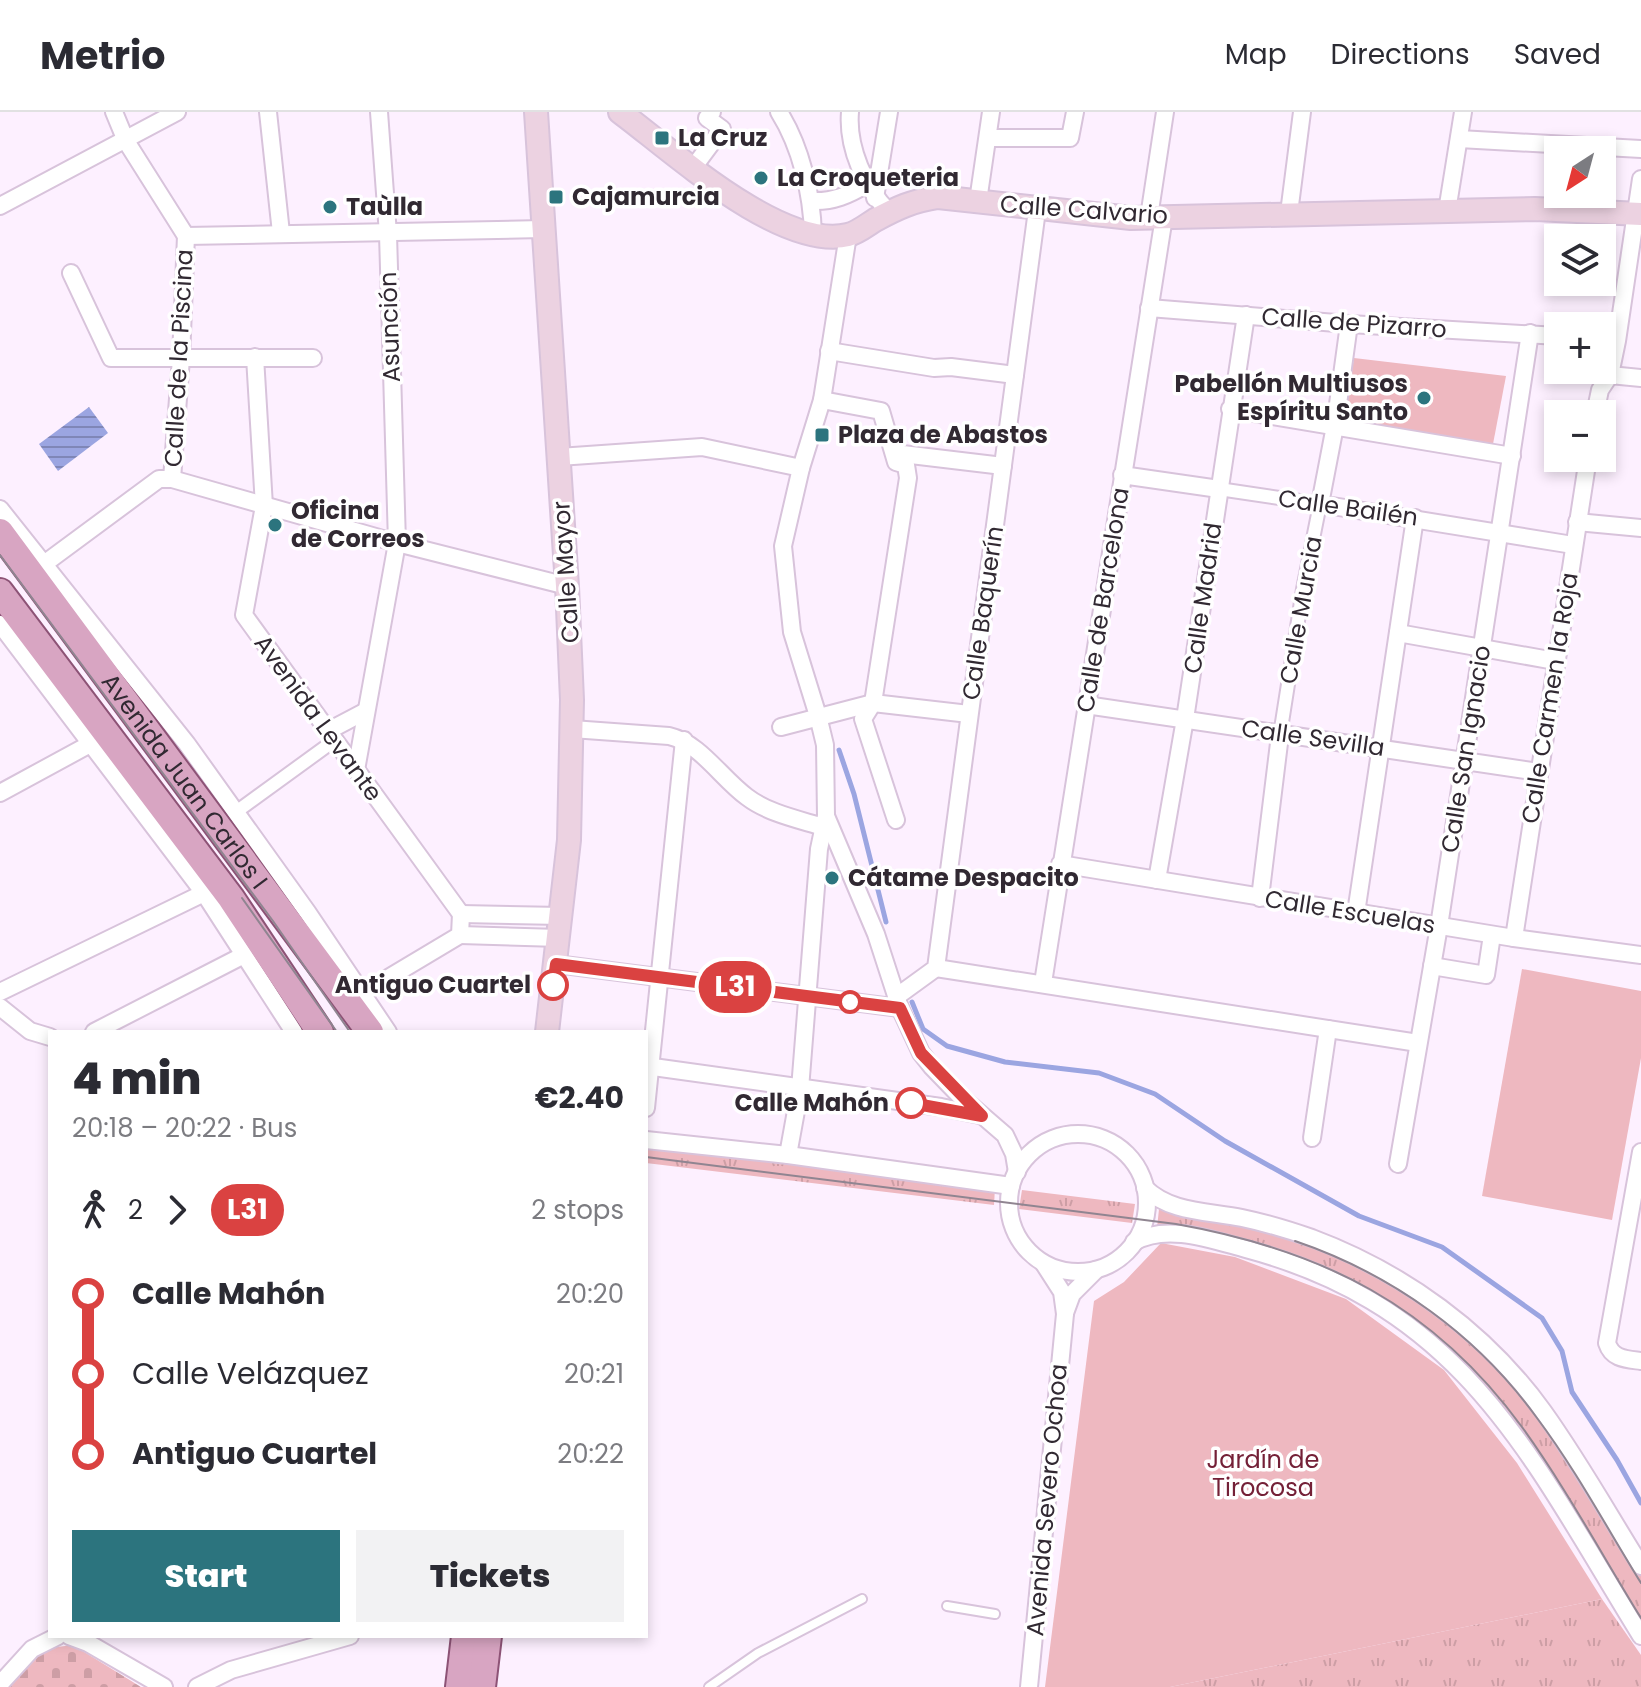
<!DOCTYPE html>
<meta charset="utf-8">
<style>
:root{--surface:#fff;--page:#f2f2f3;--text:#2b2b33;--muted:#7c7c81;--line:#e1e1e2;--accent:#2c747e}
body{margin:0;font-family:Poppins,sans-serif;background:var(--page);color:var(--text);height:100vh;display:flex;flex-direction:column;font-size:30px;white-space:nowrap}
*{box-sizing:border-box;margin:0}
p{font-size:26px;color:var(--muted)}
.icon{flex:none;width:44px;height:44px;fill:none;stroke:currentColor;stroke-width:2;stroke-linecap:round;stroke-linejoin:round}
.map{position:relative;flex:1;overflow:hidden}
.drawer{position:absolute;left:48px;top:918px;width:600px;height:608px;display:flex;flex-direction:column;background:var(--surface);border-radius:0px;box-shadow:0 4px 12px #0003}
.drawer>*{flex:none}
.badge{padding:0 16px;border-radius:26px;font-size:28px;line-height:52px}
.needle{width:52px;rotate:216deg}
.tools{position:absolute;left:1544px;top:24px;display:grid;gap:16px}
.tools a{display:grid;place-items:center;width:72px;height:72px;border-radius:0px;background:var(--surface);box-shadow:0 4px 12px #0003;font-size:40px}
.map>.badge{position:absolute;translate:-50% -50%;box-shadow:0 0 0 4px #fff}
.legs{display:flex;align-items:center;gap:12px;height:88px;padding:0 24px;font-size:26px}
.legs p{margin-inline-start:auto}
.headline{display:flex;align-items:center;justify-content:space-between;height:136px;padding:0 24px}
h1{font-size:44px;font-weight:800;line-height:60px}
.action{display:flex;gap:16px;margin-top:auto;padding:16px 24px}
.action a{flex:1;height:92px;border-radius:0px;background:var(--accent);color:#fff;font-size:32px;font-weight:800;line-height:92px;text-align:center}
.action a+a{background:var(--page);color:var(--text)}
ul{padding:0 24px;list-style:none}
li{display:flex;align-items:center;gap:28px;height:80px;font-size:30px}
li i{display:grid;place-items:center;width:12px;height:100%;margin:0 10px;background:currentColor}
li i::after{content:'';width:20px;height:20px;margin:-10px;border:6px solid;border-radius:50%;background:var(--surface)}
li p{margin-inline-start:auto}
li:first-child i{background:linear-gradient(#0000 50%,currentColor 0)}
li:last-child i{background:linear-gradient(currentColor 50%,#0000 0)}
header{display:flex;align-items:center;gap:48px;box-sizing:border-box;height:112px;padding:0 40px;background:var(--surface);border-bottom:2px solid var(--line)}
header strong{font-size:38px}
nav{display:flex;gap:44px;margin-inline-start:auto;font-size:28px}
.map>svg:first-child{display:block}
</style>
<header>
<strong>Metrio</strong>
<nav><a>Map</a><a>Directions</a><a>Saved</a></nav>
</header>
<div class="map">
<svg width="1641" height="1575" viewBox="0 0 1641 1575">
<defs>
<pattern id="grass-tufts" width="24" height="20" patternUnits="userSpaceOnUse" patternTransform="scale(2)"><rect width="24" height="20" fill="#eeb8c0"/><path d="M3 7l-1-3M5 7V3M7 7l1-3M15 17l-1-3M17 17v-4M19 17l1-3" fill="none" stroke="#cd9ea5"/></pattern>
<pattern id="cemetery-stones" width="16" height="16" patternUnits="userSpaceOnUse" patternTransform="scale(2)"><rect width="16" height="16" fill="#eeb8c0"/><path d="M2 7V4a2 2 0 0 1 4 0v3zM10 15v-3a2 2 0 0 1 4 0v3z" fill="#cd9ea5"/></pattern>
<pattern id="water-rules" width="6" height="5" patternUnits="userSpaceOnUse" patternTransform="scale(2)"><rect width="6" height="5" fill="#9ba5e1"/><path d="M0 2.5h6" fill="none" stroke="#7f86b7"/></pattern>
</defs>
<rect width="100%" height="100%" fill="#fdf0ff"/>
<g fill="url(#grass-tufts)">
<polygon points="646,1032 995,1076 994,1093 646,1051"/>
<polygon points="1022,1078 1135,1092 1132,1111 1019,1097"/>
<polygon points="1159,1097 1272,1117 1376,1159 1476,1230 1548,1313 1641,1464 1641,1517 1509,1307 1362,1178 1157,1116"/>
<polygon points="1602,1487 1641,1543 1641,1575 1170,1575"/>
</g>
<polygon fill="url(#cemetery-stones)" points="73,1533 141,1575 10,1575 41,1537"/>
<g fill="#eeb8c0">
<polygon points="1354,246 1506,264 1493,332 1344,307"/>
<polygon points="1522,857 1641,879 1641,946 1612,1108 1482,1084"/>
<polygon points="1161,1131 1235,1145 1346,1187 1444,1258 1517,1351 1602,1487 1170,1575 1045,1575 1094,1189 1124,1170"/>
</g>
<polygon fill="url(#water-rules)" points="89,295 108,321 58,359 39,332"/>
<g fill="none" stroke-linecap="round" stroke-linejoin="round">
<g stroke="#9ba5e1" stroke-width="5">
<polyline points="839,638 854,682 886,810"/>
<polyline points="912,890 923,917 947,934 1005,950 1099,961 1155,982 1225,1029 1359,1104 1442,1135 1542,1206 1562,1239 1572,1280 1617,1348 1641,1391"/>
</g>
<g stroke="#d8c3db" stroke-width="12">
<g id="service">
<polyline points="947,1494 995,1502"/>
<polyline points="709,1575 758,1541 862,1487"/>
</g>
</g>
<g stroke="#d8c3db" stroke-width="16">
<g id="pedestrian">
<polyline points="1219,377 1320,392 1303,477 1280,623"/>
<polyline points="236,700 335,628"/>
</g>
</g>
<g stroke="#d8c3db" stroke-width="20">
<g id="minor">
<polyline points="114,0 126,29 186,124 543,117"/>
<polyline points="268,0 281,121"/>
<path d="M779 0C801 35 812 82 813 123"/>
<path d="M850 0C847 35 865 76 889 100"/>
<polyline points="989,26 1070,26 1075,0"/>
<polyline points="1459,27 1641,37"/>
<polyline points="693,56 722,17 707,6 712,0"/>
<polyline points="875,86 889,0"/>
<path d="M812 89C833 90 849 83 867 72"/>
<polyline points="978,89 991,0"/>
<polyline points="0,94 177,0"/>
<polyline points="1447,99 1463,0"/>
<polyline points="1289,101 1302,0"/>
<polyline points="1149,105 1165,0"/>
<polyline points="848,123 822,288 801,356 783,434 792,520 818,604 825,633 826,704 876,822 900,896 921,941 932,955 961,985 1005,1023 1014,1042 1017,1060"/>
<polyline points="71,161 111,246 313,246"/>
<polyline points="1149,196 1349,212 1558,224"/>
<polyline points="1349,212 1335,314 1320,392 1573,433"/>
<polyline points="829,239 934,256 951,255 1015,263"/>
<polyline points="255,245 264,394 244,503 461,802"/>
<polyline points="1610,263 1641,266"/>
<polyline points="822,288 881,299 896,350 906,353 908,366 873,591 863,607 896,708"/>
<polyline points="1230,297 1512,344"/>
<polyline points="1595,302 1600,278 1610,263 1617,229 1641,67"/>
<polyline points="894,341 1003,354"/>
<polyline points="559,345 702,335 801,356"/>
<polyline points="1122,363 1219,377"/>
<polyline points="172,367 181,246 186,124"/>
<polyline points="0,397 187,632 308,801 388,920"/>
<polyline points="1577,410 1641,416"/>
<polyline points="44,452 159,367 172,367 397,431 567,474"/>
<polyline points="0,512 204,781 294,920"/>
<polyline points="1398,521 1555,549"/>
<polyline points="1086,593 1539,660"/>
<polyline points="781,615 873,591 969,602"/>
<path d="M572 617 669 624C700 631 721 666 747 685 768 701 797 707 823 715"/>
<polyline points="328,619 366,599"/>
<polyline points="356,658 397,431 388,122 379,0"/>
<polyline points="0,681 92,631"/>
<polyline points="1060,752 1514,826 1641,843"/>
<polyline points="1157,768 1185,607 1246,203"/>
<polyline points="1260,786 1280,623"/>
<polyline points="1356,801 1415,406"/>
<polyline points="461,802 562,804"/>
<polyline points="460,823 559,826"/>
<polyline points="1514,826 1588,346"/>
<polyline points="556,852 900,896"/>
<polyline points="1432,854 1486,863 1492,823"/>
<polyline points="936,856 1418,931"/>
<polyline points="1043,871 1164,105"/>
<polyline points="0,880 204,781"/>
<polyline points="363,881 460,823 461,802"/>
<polyline points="896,885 936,856 1037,98"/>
<polyline points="0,895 30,919 50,925"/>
<polyline points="94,920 244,843"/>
<polyline points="646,954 941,995 980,1003"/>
<polyline points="646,996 684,628"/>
<circle cx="1078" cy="1091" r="69"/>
<polyline points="1312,1026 1328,917"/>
<polyline points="646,1028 788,1043 1011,1074"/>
<path d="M1641 1040 1607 1231C1612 1247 1626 1247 1641 1249"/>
<polyline points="788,1043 800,977 819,737 826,704"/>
<polyline points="1398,1052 1439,814 1530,221"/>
<path d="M1145 1076C1170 1101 1209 1099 1242 1106 1266 1111 1289 1118 1312 1126 1403 1160 1486 1220 1543 1299 1579 1349 1609 1403 1641 1454"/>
<path d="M1134 1130C1167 1111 1212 1128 1246 1137 1466 1196 1531 1346 1641 1524"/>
<polyline points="1065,1201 1072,1182 1096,1158"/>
<polyline points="69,1524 88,1531 164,1575"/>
<polyline points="0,1572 32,1537 58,1524"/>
<polyline points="197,1575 231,1558 350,1524"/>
<polyline points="1029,1575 1065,1202 1062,1180 1044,1152"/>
</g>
</g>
<g stroke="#d8c3db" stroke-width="26">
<g id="secondary">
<polyline points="536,0 567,474 572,588 569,728 547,920"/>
<path d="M620 0C671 38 781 139 848 123 857 121 867 113 875 108 897 96 912 89 938 85L1131 106 1535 97 1641 102"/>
</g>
</g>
<g stroke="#8d5376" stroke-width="30">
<g id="primary">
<path id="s1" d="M0 420 370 920"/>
<polyline points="0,480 231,786 320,920"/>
<polyline points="459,1575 465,1524"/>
<polyline points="482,1575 488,1524"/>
</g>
</g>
<use href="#service" stroke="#fff" stroke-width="8"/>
<use href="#pedestrian" stroke="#fff" stroke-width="12"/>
<use href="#minor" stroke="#fff" stroke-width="16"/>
<use href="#secondary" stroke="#ecd2e1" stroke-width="22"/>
<use href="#primary" stroke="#d8a5c2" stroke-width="26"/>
<g stroke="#908591" stroke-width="2">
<polyline points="0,443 273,809 350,920"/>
<polyline points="242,786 337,920"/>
<path d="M646 1045 1176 1112C1322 1138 1433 1193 1522 1315 1566 1376 1602 1443 1641 1506"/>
<path d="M1295 1129C1392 1162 1477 1223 1537 1306 1576 1358 1607 1416 1641 1471"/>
</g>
</g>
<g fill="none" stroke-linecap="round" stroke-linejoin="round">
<g stroke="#fff" stroke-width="18">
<polyline id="line-1" points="553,873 556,852 900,896 921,941 982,1004 911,991"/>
</g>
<use href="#line-1" stroke="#da4241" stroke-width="12"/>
</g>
<g fill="#2c747e" stroke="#fff" stroke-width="3">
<rect x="654" y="18" width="16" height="16" rx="4"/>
<circle cx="761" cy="66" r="8"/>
<rect x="548" y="77" width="16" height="16" rx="4"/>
<circle cx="330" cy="95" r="8"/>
<circle cx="1424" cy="286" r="8"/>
<rect x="814" y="315" width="16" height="16" rx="4"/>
<circle cx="275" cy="413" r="8"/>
<circle cx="832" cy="766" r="8"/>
</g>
<g fill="#fff" stroke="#da4241" stroke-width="4">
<circle cx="553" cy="873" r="14"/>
<circle cx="850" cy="890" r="10"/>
<circle cx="911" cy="991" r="14"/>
</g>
<g text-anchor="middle" stroke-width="7" stroke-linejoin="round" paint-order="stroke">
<g font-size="24" font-weight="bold" fill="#312932" stroke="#fff" text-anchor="start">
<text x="678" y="34">La Cruz</text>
<text x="777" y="74">La Croqueteria</text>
<text x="572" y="93">Cajamurcia</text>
<text x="346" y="103">Taùlla</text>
<text x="1408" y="280" text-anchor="end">Pabellón Multiusos<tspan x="1408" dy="28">Espíritu Santo</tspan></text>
<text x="838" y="331">Plaza de Abastos</text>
<text x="291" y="407">Oficina<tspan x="291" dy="28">de Correos</tspan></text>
<text x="848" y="774">Cátame Despacito</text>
</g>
<g font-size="24" fill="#312932" stroke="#fff">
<text transform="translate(1084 98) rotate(4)" y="8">Calle Calvario</text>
<text transform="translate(1354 211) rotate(4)" y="8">Calle de Pizarro</text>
<text transform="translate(390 215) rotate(-92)" y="8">Asunción</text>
<text transform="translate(179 246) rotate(-87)" y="8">Calle de la Piscina</text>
<text transform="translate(1348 396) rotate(8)" y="8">Calle Bailén</text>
<text transform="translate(566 460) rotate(-94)" y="8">Calle Mayor</text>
<text transform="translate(1203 486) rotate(-82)" y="8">Calle Madrid</text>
<text transform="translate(1103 488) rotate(-81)" y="8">Calle de Barcelona</text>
<text transform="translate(1301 498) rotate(-80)" y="8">Calle Murcia</text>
<text transform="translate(983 501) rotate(-82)" y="8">Calle Baquerín</text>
<text transform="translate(1550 586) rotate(-81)" y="8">Calle Carmen la Roja</text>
<text transform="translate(318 606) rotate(54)" y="8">Avenida Levante</text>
<text transform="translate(1313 626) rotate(8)" y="8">Calle Sevilla</text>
<text transform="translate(1466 637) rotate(-81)" y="8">Calle San Ignacio</text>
<text dy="8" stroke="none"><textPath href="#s1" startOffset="310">Avenida Juan Carlos I</textPath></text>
<text transform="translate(1350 800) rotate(9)" y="8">Calle Escuelas</text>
<text transform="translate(1047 1388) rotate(-85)" y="8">Avenida Severo Ochoa</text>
</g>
<g font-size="24" font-weight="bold" fill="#312932" stroke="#fff" text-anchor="end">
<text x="531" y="881">Antiguo Cuartel</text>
<text x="889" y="999">Calle Mahón</text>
</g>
<g font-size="24" fill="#742037" stroke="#fff">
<text x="1263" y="1356">Jardín de<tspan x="1263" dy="28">Tirocosa</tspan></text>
</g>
</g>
</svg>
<div class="tools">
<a><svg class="needle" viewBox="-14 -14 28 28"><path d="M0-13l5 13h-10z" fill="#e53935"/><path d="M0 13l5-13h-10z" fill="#7c7c81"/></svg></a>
<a><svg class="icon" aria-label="layers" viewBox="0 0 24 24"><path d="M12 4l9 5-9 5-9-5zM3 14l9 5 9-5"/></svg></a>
<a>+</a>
<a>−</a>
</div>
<b class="badge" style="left:735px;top:875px;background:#da4241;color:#fff">L31</b>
<section class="drawer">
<div class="headline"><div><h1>4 min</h1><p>20:18 – 20:22 · Bus</p></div><b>€2.40</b></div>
<div class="legs"><svg class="icon" aria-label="walk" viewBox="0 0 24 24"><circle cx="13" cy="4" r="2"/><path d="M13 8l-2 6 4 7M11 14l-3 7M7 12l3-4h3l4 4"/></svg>2<svg class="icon" aria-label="forward" viewBox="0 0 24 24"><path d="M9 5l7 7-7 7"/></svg><b class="badge" style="background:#da4241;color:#fff">L31</b><p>2 stops</p></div>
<ul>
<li><i style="color:#da4241"></i><b>Calle Mahón</b><p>20:20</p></li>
<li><i style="color:#da4241"></i><span>Calle Velázquez</span><p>20:21</p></li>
<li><i style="color:#da4241"></i><b>Antiguo Cuartel</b><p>20:22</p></li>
</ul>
<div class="action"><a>Start</a><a>Tickets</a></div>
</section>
</div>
